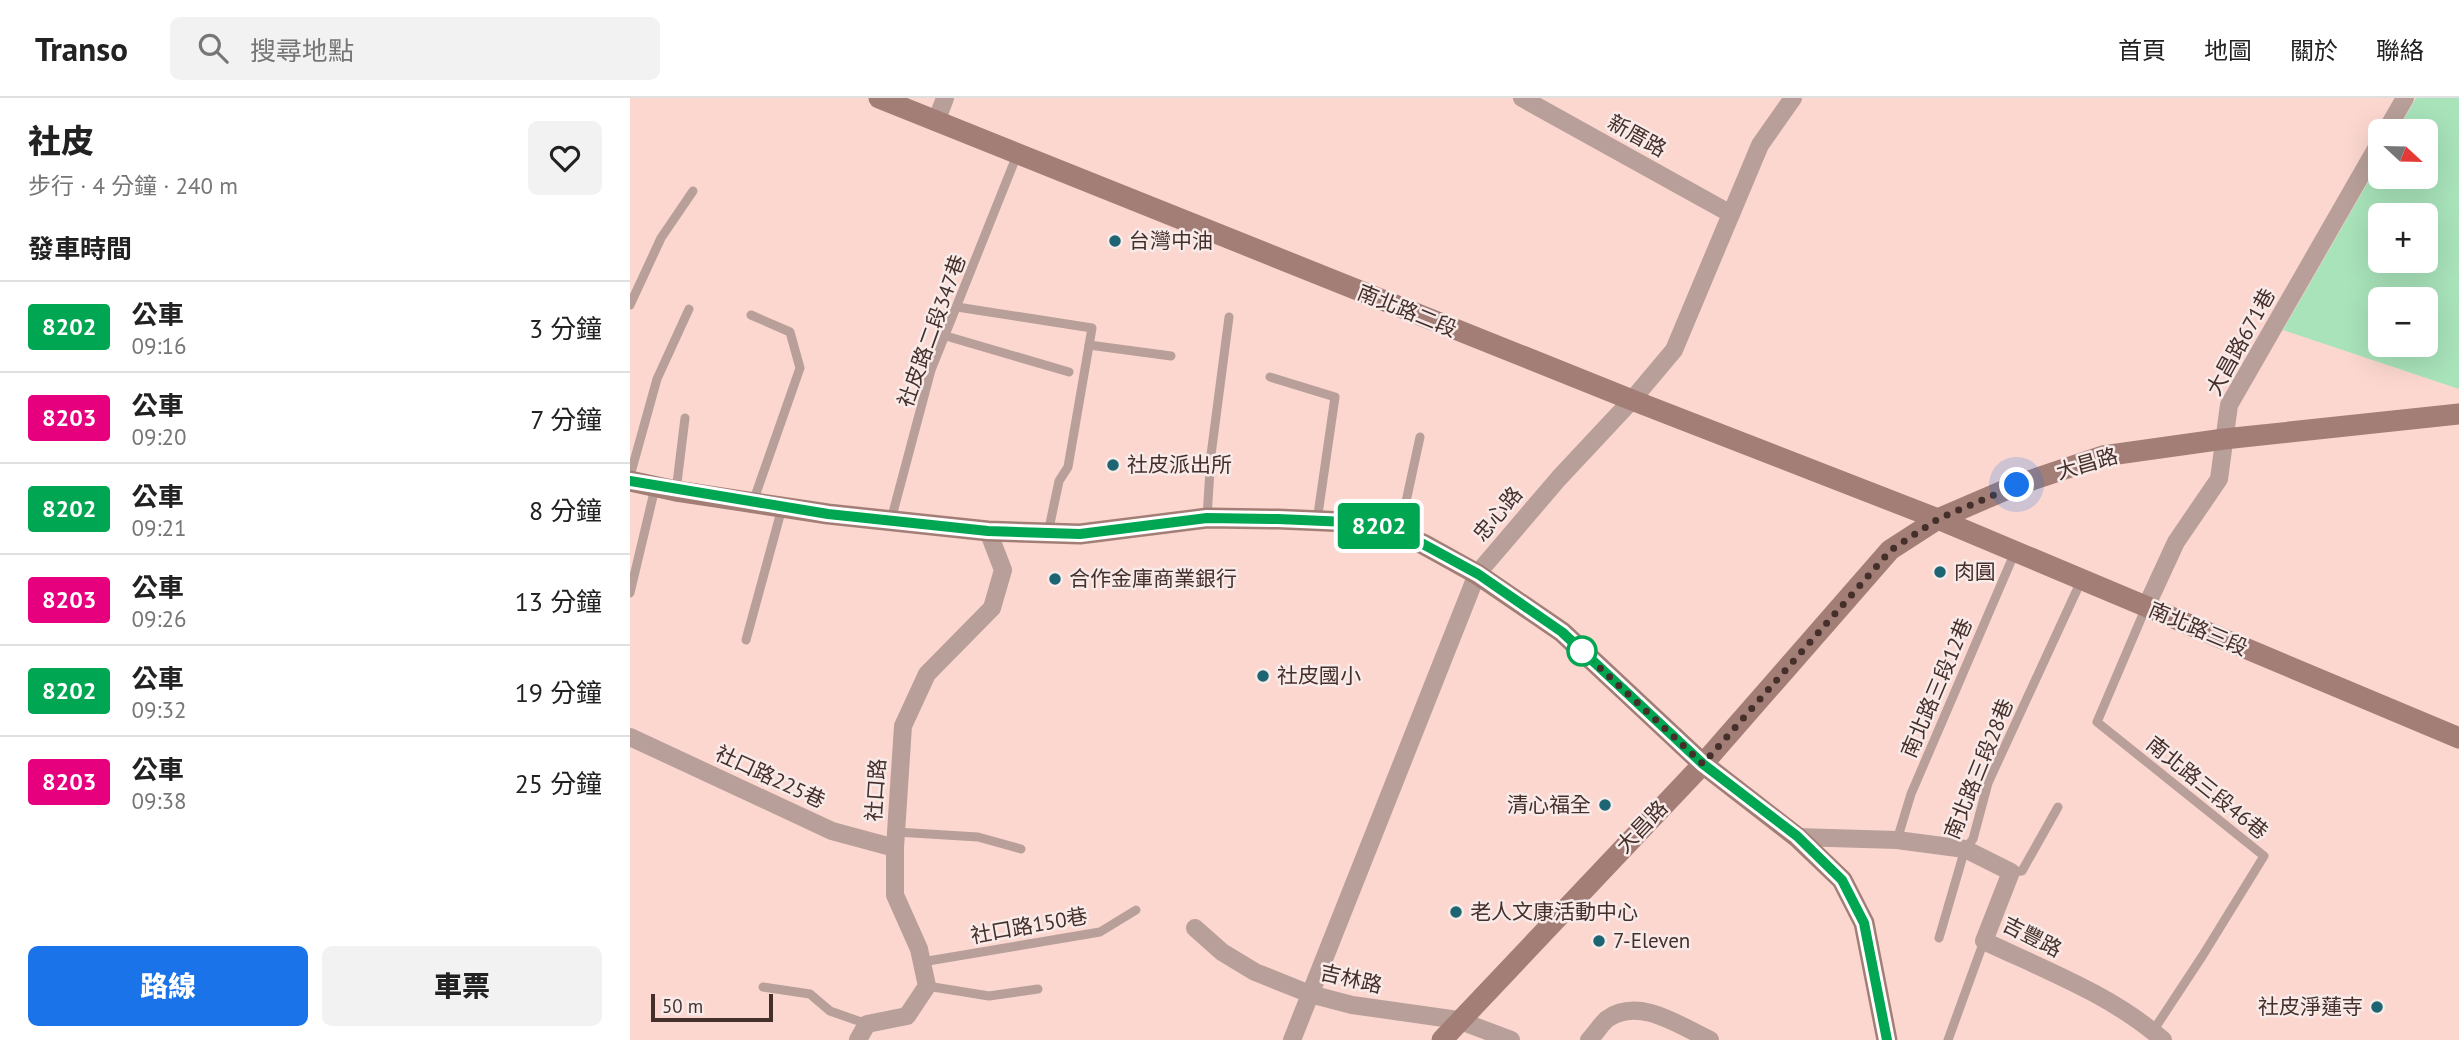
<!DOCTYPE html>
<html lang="zh-TW">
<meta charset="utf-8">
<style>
:root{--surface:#fff;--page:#f2f2f2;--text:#222;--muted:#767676;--line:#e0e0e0;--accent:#1a73e8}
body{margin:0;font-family:"PT Sans","Noto Sans TC",sans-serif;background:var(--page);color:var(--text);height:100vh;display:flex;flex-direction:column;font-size:26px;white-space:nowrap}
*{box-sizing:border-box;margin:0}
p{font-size:23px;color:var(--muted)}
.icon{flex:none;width:38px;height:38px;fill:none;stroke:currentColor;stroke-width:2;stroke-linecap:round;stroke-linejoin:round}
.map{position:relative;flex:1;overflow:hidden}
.drawer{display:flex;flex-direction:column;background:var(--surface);width:630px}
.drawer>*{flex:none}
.badge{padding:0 14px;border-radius:5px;font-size:24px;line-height:46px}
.needle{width:46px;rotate:112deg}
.buttons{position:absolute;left:1738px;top:21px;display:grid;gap:14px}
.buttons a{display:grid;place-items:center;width:70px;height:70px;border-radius:10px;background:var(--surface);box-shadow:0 7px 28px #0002;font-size:35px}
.scale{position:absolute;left:21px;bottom:18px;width:122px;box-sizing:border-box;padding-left:7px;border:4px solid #452f2a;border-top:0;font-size:19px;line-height:24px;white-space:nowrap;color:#452f2a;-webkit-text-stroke:5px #f7eae8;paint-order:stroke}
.you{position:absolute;width:35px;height:35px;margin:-18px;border:5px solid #fff;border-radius:50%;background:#1a73e8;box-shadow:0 0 0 10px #1a73e833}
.map>.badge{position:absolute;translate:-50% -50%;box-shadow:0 0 0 4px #fff}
h2{padding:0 28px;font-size:26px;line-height:63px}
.round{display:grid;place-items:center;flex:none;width:74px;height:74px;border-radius:10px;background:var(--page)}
.overview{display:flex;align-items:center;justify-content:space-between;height:119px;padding:0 28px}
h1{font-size:33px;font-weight:800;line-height:52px}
.action{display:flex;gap:14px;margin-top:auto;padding:14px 28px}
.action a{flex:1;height:80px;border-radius:10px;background:var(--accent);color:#fff;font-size:28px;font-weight:800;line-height:80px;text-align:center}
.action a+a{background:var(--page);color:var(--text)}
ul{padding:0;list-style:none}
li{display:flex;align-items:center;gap:21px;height:91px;padding:0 28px;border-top:2px solid var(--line)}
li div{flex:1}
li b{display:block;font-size:26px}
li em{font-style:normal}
li .badge{min-width:77px;font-weight:700;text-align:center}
header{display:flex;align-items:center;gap:42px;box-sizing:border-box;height:98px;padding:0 35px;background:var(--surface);border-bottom:2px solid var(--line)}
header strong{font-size:33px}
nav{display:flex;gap:38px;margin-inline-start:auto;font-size:24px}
.search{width:490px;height:63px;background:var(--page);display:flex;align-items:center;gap:18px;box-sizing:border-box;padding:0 24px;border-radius:10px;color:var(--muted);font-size:26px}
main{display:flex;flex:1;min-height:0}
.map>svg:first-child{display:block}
</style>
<header>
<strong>Transo</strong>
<div class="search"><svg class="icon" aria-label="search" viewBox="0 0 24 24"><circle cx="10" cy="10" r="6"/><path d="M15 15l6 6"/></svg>搜尋地點</div>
<nav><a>首頁</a><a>地圖</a><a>關於</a><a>聯絡</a></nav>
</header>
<main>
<section class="drawer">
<div class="overview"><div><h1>社皮</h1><p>步行 · 4 分鐘 · 240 m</p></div><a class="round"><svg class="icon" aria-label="heart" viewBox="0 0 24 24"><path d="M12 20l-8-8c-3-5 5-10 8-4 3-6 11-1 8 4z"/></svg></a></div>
<h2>發車時間</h2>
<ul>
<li><span class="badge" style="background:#00a651;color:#fff">8202</span><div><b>公車</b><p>09:16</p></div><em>3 分鐘</em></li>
<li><span class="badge" style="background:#e6007e;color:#fff">8203</span><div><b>公車</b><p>09:20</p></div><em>7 分鐘</em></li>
<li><span class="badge" style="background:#00a651;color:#fff">8202</span><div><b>公車</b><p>09:21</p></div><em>8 分鐘</em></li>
<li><span class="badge" style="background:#e6007e;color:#fff">8203</span><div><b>公車</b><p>09:26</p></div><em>13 分鐘</em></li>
<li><span class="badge" style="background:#00a651;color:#fff">8202</span><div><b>公車</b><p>09:32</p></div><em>19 分鐘</em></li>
<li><span class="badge" style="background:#e6007e;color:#fff">8203</span><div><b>公車</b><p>09:38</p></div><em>25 分鐘</em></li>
</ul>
<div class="action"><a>路線</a><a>車票</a></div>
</section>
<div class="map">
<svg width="1829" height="942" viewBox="0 0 1829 942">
<rect width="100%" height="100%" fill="#fbd7cf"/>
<path fill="#a8e3ba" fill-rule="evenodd" d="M1786 0H1829V291L1653 232 1750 63V79H1796V33H1767ZM1750 117H1796V163H1750ZM1750 201H1796V247H1750Z"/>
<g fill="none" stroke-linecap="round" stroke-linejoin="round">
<g stroke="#b89f99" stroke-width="9">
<polyline points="0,207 31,140 63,93"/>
<polyline points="327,209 462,230 438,369 429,383 418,435"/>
<polyline points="121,217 160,234 170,270 123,404"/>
<polyline points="316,238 439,274"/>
<polyline points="459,247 541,258"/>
<polyline points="640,279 705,299 687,423"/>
<polyline points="0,378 27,281 59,211"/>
<polyline points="46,393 55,320"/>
<polyline points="577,419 581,357 599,219"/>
<polyline points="261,422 301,272 387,57"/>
<polyline points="769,436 790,339"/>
<polyline points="0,495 25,390"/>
<polyline points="1516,509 1467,624 1634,758 1573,857 1523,933"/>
<polyline points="116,542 152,410"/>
<polyline points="266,734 348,739 391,751"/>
<polyline points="1267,742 1281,696 1385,454"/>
<polyline points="1381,774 1392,773 1428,709"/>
<polyline points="1309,840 1335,751 1343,741 1358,685 1451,483"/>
<polyline points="292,864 470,834 506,812"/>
<polyline points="297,888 359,898 408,891"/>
<polyline points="133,889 180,896 200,913 237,926"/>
<polyline points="1318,942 1354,843"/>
</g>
<g stroke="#b89f99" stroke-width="18">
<polyline points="892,0 1101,116"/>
<polyline points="306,24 315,0"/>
<polyline points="1756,33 1775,0"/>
<polyline points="1516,509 1546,444 1589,381 1599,307 1750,44"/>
<polyline points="0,639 202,733 265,750"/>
<path d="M1167 739 1267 742 1335 751 1381 774 1354 843C1415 872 1482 897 1533 942"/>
<polyline points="565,830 592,854 625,874 680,896 722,907 828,922 881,942"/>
<polyline points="228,942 237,926 277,918 297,888 289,851 265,797 265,750 273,628 297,576 362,510 373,472 358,433"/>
<polyline points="662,942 847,476 929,380 1002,302 1044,252 1130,47 1163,0"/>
<path d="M959 942C965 936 971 926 977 921 1009 898 1050 928 1080 942"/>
</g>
<g stroke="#a37e76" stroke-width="21">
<polyline points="249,0 1002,302 1308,421 1829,640"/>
<polyline points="0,383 46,393 198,416 358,433 450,436 577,420 648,421 740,425 793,446 847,476 932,534 1073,666 1167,739 1212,782 1234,825 1257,942"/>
<polyline points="812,942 1073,666 1260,452 1308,421 1387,387 1473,358 1594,341 1829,316"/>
</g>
</g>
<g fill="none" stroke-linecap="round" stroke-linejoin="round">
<g stroke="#fff" stroke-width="16">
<polyline id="line" points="0,383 198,416 358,433 450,436 577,420 648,421 740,425 793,446 848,476 932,534 1073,666 1167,738 1212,782 1234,825 1257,942"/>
</g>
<use href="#line" stroke="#00a651" stroke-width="10"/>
<polyline stroke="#452f2a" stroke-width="7" stroke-dasharray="0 12.6" points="952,553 1073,666 1261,452 1308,421 1387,387"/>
</g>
<g fill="#1d6573" stroke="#f7eae8" stroke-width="2.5">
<circle cx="485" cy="143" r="7"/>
<circle cx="483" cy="367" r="7"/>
<circle cx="1310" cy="474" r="7"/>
<circle cx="425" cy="481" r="7"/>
<circle cx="633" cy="578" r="7"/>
<circle cx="975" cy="707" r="7"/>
<circle cx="826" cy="814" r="7"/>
<circle cx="969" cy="843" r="7"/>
<circle cx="1747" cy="909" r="7"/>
</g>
<circle fill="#fff" stroke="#00a651" stroke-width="3.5" cx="952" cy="553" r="14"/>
<g text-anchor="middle" stroke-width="5" stroke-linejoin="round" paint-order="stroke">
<g font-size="21" fill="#452f2a" stroke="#f7eae8">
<text transform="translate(1007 38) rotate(29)" y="7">新厝路</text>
<text transform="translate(777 213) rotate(22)" y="7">南北路二段</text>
<text transform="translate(302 233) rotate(-70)" y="7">社皮路二段347巷</text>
<text transform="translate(1611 244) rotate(-61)" y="7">大昌路671巷</text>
<text transform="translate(1457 366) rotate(-16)" y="7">大昌路</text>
<text transform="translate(868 416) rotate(-50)" y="7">忠心路</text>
<text transform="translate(1568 531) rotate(23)" y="7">南北路三段</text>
<text transform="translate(1307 590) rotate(-67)" y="7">南北路三段12巷</text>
<text transform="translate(1349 671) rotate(-68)" y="7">南北路三段28巷</text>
<text transform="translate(140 679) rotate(25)" y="7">社口路225巷</text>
<text transform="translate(1577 690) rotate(39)" y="7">南北路三段46巷</text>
<text transform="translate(246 692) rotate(-86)" y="7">社口路</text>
<text transform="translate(1012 729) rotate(-46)" y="7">大昌路</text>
<text transform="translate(399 828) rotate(-10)" y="7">社口路150巷</text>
<text transform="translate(1402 839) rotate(27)" y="7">吉豐路</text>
<text transform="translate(721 881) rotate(13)" y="7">吉林路</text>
</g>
<g font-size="21" fill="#452f2a" stroke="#f7eae8" text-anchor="start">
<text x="499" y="150">台灣中油</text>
<text x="497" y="374">社皮派出所</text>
<text x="1324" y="481">肉圓</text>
<text x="439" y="488">合作金庫商業銀行</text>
<text x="647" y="585">社皮國小</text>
<text x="961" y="714" text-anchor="end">清心福全</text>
<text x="840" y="821">老人文康活動中心</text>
<text x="983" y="850">7-Eleven</text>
<text x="1733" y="916" text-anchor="end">社皮淨蓮寺</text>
</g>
</g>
</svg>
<div class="buttons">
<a><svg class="needle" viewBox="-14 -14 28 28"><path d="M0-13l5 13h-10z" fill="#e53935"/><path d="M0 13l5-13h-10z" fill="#767676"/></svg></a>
<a>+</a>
<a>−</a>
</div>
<div class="scale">50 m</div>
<div class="you" style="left:1387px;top:387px"></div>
<b class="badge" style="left:749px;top:428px;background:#00a651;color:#fff">8202</b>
</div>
</main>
